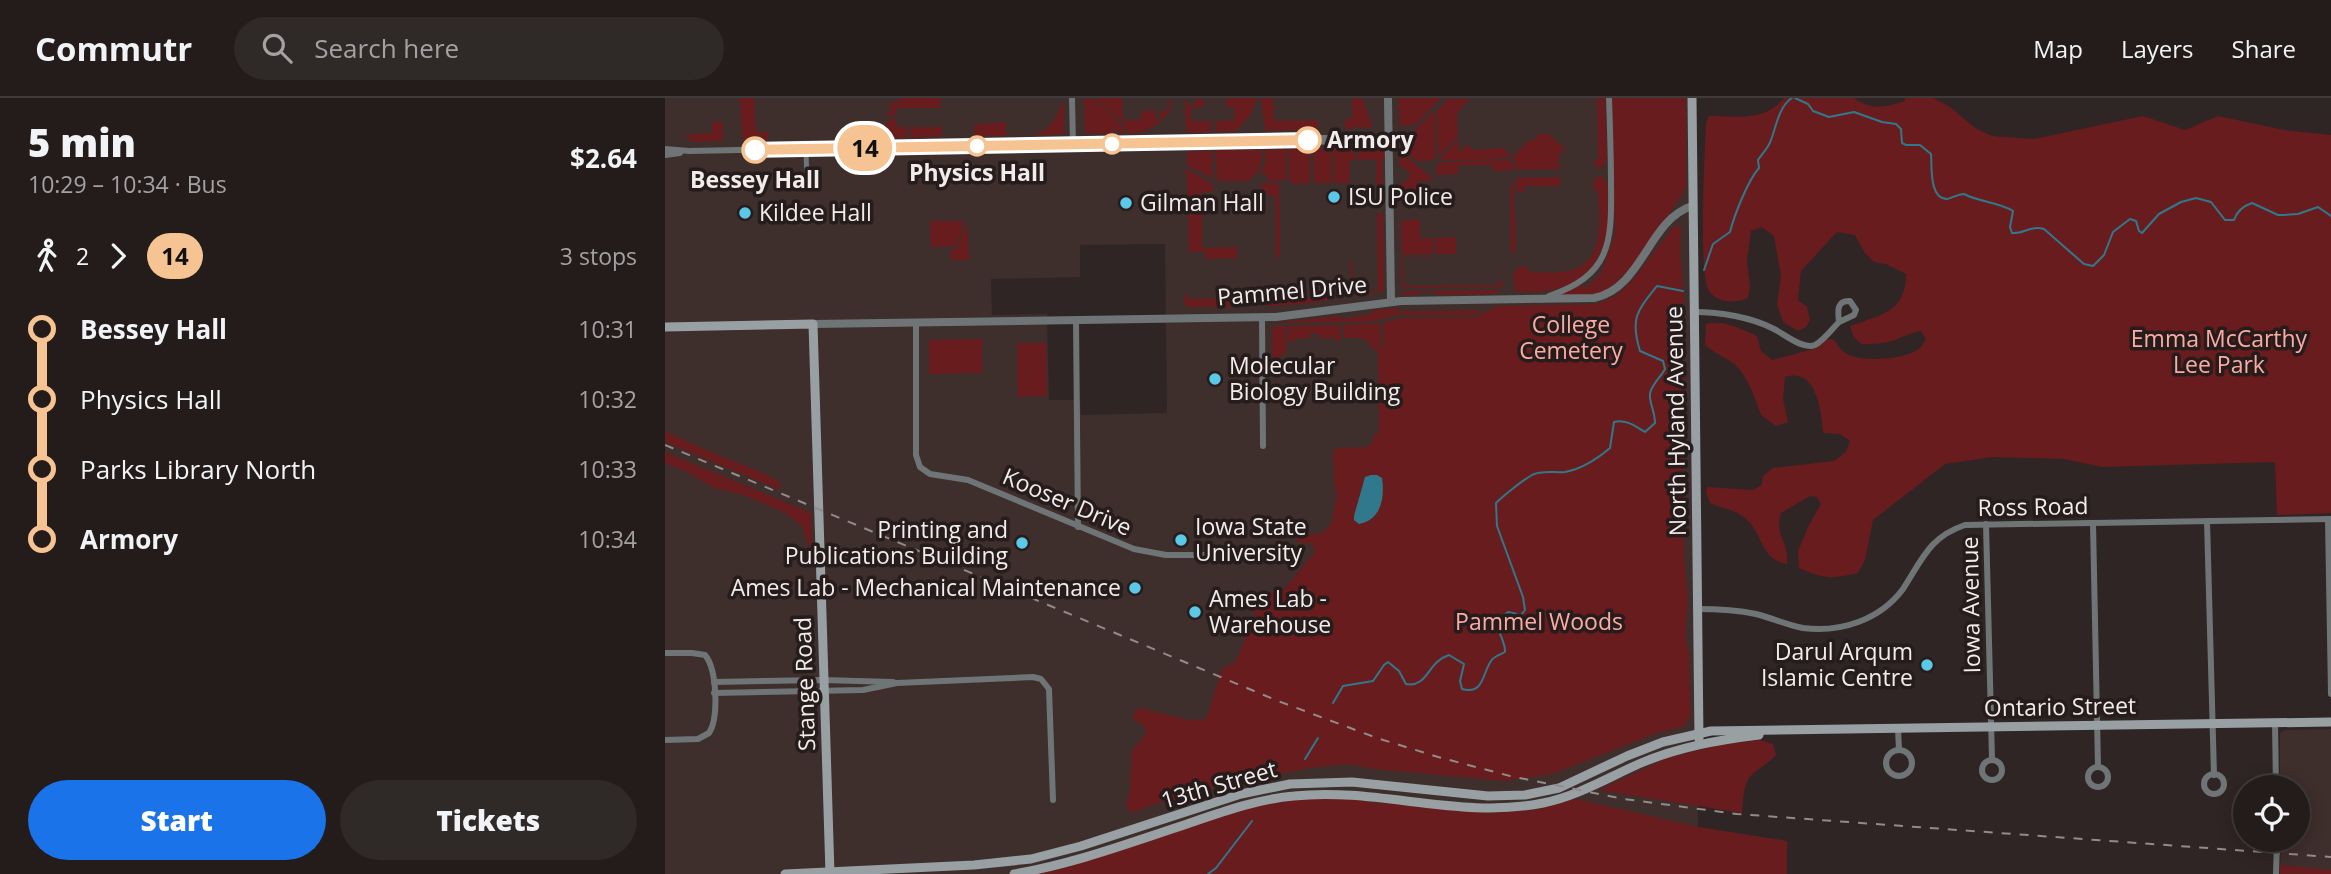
<!DOCTYPE html>
<meta charset="utf-8">
<style>
:root{--surface:#231c1b;--page:#2f2928;--text:#f1f3f6;--muted:#a3a1a3;--line:#403a3a;--accent:#1a73e8}
body{margin:0;font-family:"Open Sans",sans-serif;background:var(--page);color:var(--text);height:100vh;display:flex;flex-direction:column;font-size:26px;white-space:nowrap}
*{box-sizing:border-box;margin:0}
p{font-size:23px;color:var(--muted)}
.icon{flex:none;width:38px;height:38px;fill:none;stroke:currentColor;stroke-width:2;stroke-linecap:round;stroke-linejoin:round}
.map{position:relative;flex:1;overflow:hidden}
.side{display:flex;flex-direction:column;background:var(--surface);width:665px}
.side>*{flex:none}
.badge{padding:0 14px;border-radius:23px;font-size:24px;line-height:46px}
.fabs{position:absolute;left:1568px;top:677px;display:grid;gap:14px}
.fabs a{display:grid;place-items:center;width:77px;height:77px;border-radius:50%;background:var(--surface);box-shadow:0 4px 18px #0003,0 0 0 2px var(--line);font-size:35px}
.map>.badge{position:absolute;translate:-50% -50%;box-shadow:0 0 0 4px #fff}
.legs{display:flex;align-items:center;gap:10px;height:77px;padding:0 28px;font-size:23px}
.legs p{margin-inline-start:auto}
.head{display:flex;align-items:center;justify-content:space-between;height:119px;padding:0 28px}
h1{font-size:38px;font-weight:800;line-height:52px}
.primary-button{display:flex;gap:14px;margin-top:auto;padding:14px 28px}
.primary-button a{flex:1;height:80px;border-radius:42px;background:var(--accent);color:#fff;font-size:28px;font-weight:800;line-height:80px;text-align:center}
.primary-button a+a{background:var(--page);color:var(--text)}
ul{padding:0 28px;list-style:none}
li{display:flex;align-items:center;gap:24px;height:70px;font-size:26px}
li i{display:grid;place-items:center;width:10px;height:100%;margin:0 9px;background:currentColor}
li i::after{content:'';width:18px;height:18px;margin:-9px;border:5px solid;border-radius:50%;background:var(--surface)}
li p{margin-inline-start:auto}
li:first-child i{background:linear-gradient(#0000 50%,currentColor 0)}
li:last-child i{background:linear-gradient(currentColor 50%,#0000 0)}
header{display:flex;align-items:center;gap:42px;box-sizing:border-box;height:98px;padding:0 35px;background:var(--surface);border-bottom:2px solid var(--line)}
header strong{font-size:33px}
nav{display:flex;gap:38px;margin-inline-start:auto;font-size:24px}
.search{width:490px;height:63px;background:var(--page);display:flex;align-items:center;gap:18px;box-sizing:border-box;padding:0 24px;border-radius:38px;color:var(--muted);font-size:26px}
main{display:flex;flex:1;min-height:0}
.map>svg:first-child{display:block}
</style>
<header>
<strong>Commutr</strong>
<div class="search"><svg class="icon" aria-label="search" viewBox="0 0 24 24"><circle cx="10" cy="10" r="6"/><path d="M15 15l6 6"/></svg>Search here</div>
<nav><a>Map</a><a>Layers</a><a>Share</a></nav>
</header>
<main>
<section class="side">
<div class="head"><div><h1>5 min</h1><p>10:29 – 10:34 · Bus</p></div><b>$2.64</b></div>
<div class="legs"><svg class="icon" aria-label="walk" viewBox="0 0 24 24"><circle cx="13" cy="4" r="2"/><path d="M13 8l-2 6 4 7M11 14l-3 7M7 12l3-4h3l4 4"/></svg>2<svg class="icon" aria-label="forward" viewBox="0 0 24 24"><path d="M9 5l7 7-7 7"/></svg><b class="badge" style="background:#f6c492;color:#111">14</b><p>3 stops</p></div>
<ul>
<li><i style="color:#f6c492"></i><b>Bessey Hall</b><p>10:31</p></li>
<li><i style="color:#f6c492"></i><span>Physics Hall</span><p>10:32</p></li>
<li><i style="color:#f6c492"></i><span>Parks Library North</span><p>10:33</p></li>
<li><i style="color:#f6c492"></i><b>Armory</b><p>10:34</p></li>
</ul>
<div class="primary-button"><a>Start</a><a>Tickets</a></div>
</section>
<div class="map">
<svg width="1666" height="776" viewBox="0 0 1666 776">
<rect width="100%" height="100%" fill="#2f2524"/>
<g fill="#3e2e2c" fill-rule="evenodd">
<path d="M0 0H1027L1033 729 1122 743V776H0ZM500 146 502 315 416 317 415 302H384L382 216 327 217 326 181 415 179V147Z"/>
<polygon points="1666,631 1666,776 1615,776 1616,742 1633,742 1633,690 1615,689 1615,635 1620,632"/>
</g>
<g fill="#691c1d">
<polygon points="75,0 89,0 91,33 103,34 103,42 99,42 98,38 85,39 84,43 77,40"/>
<polygon points="235,0 275,0 276,10 231,10 231,17 222,18 222,13 227,13 223,6 235,3"/>
<path d="M419 0C434 0 456 22 460 36H455L452 32H448V36L420 35Z"/>
<path d="M429 0H457L458 23 476 21V13L490 12V21H495V13L504 12V0H506V12C493 27 484 35 463 36 458 21 441 9 429 0Z"/>
<polygon points="538,0 539,9 526,10 526,23 546,23 546,34 521,34 520,3 522,2 523,7 529,7 530,2"/>
<polygon points="562,0 592,0 585,18 571,33 551,34 550,23 569,22 569,9 560,9"/>
<polygon points="596,0 608,0 609,23 653,22 653,31 600,33"/>
<polygon points="687,0 697,0 707,27 706,30 688,29 688,31 680,31 680,21 687,21"/>
<polygon points="733,0 776,0 750,27 735,28"/>
<polygon points="932,0 940,0 942,63 937,70 932,70 928,63 933,62"/>
<path d="M947 0H1021V88L1016 98C997 125 962 186 932 196 921 199 906 197 894 197L912 187 922 189 936 175 950 136Z"/>
<path d="M1119 0H1189C1207 13 1220 9 1240 3V0H1268L1285 9 1310 30 1327 38 1369 41 1478 18 1520 32 1553 18 1619 32 1666 37V415L1612 417 1610 364 1437 369 1399 361 1327 359 1280 366 1208 422 1200 462 1193 475C1167 481 1158 481 1134 470L1133 453 1144 427 1156 406 1152 399 1145 398 1116 415C1109 439 1124 442 1122 466 1094 461 1099 436 1081 421 1070 411 1057 411 1045 405L1041 394 1042 389 1088 392 1096 388 1098 378 1108 370 1169 363 1181 354 1185 343 1175 336 1158 335C1156 313 1152 269 1120 279L1118 301 1123 324 1111 328 1096 317C1091 303 1082 276 1069 266 1060 259 1050 256 1040 247L1041 226C1059 221 1076 231 1092 238L1096 253 1107 262 1152 250 1163 241 1169 242C1173 248 1177 254 1184 257 1200 264 1241 262 1255 250 1257 248 1259 244 1261 241L1256 233C1246 235 1239 238 1230 242 1220 246 1206 246 1196 246L1188 238 1185 228C1216 217 1241 214 1241 176L1221 166 1209 164 1200 155 1190 137 1172 134 1136 173 1133 202 1142 209 1145 222 1141 229 1133 233 1118 224 1112 206 1116 178 1109 138 1097 129 1086 133 1082 163 1085 189 1083 200C1071 205 1053 206 1044 193 1033 178 1040 52 1041 25L1044 18C1072 18 1100 24 1119 0Z"/>
<polygon points="780,1 805,1 792,15 793,38 773,59 772,13 781,3"/>
<path d="M399 2V36L368 38C392 26 387 24 399 2Z"/>
<polygon points="770,12 770,62 752,63 736,50 736,46"/>
<polygon points="231,20 231,28 242,29 242,40 203,40 202,27 222,27 222,22"/>
<polygon points="47,24 58,24 58,43 27,44 21,37 8,37 47,35"/>
<polygon points="341,24 341,38 309,38 310,26"/>
<polygon points="245,29 277,29 277,38 245,40"/>
<polygon points="872,36 884,36 902,53 896,53 892,66 895,66 895,71 852,72 848,58 864,42 872,42"/>
<polygon points="793,41 794,55 802,46 808,52 838,50 847,59 817,62 774,62"/>
<polygon points="668,50 673,50 674,53 690,53 690,62 685,62 685,85 669,85"/>
<polygon points="692,50 710,50 720,52 720,59 717,64 718,106 712,107 711,62 692,62 692,57 694,57"/>
<polygon points="621,51 621,82 603,83 602,78 596,75 600,64 600,52"/>
<polygon points="623,51 645,51 645,85 627,86 624,82"/>
<polygon points="648,51 666,51 667,85 649,85"/>
<polygon points="552,52 597,52 597,60 593,75 587,78 585,83 552,83 550,54"/>
<polygon points="526,53 547,53 548,81 522,67 522,55"/>
<polygon points="734,55 737,55 766,79 767,83 753,83 753,100 736,100 735,86 742,83 745,77 741,71 735,69"/>
<polygon points="842,62 849,66 849,72 828,73 826,67 793,68 793,76 771,77 770,75 774,64"/>
<polygon points="521,70 547,86 548,94 537,94 536,99 523,99"/>
<path d="M936 78 940 80C944 89 943 101 943 112 945 170 906 201 850 193L848 177 853 169H863L864 174C876 174 891 176 903 173 941 165 934 122 933 93L928 92 929 81Z"/>
<polygon points="895,79 895,88 860,88 859,94 851,93 852,80"/>
<polygon points="850,81 848,98 851,130 850,155 846,155 845,90"/>
<polygon points="597,85 614,85 615,157 606,167 611,160 610,98 602,97 601,93 596,93"/>
<polygon points="525,108 537,108 537,150 572,149 572,160 540,161 540,154 524,154 523,110"/>
<polygon points="714,115 718,116 719,193 681,199 686,197 685,163 687,163 688,195 713,192 712,116"/>
<polygon points="755,121 755,140 768,140 768,156 737,157 736,123"/>
<polygon points="265,123 298,123 295,138 290,148 266,149"/>
<polygon points="302,123 304,162 286,162 285,153 292,149"/>
<polygon points="1010,127 1016,130 1015,153 1019,202 1015,240 1020,280 1018,392 1019,457 1023,502 1020,536 1024,558 1026,617 1018,629 992,635 887,676 840,683 709,671 684,666 645,670 553,688 492,705 467,715 461,708 465,693 467,652 481,636 480,629 468,621 469,614 475,610 524,622 541,621 557,571 571,563 591,515 559,501 556,495 617,494 650,454 646,445 632,445 632,438 657,435 666,426 672,396 669,386 668,353 673,350 702,349 708,343 709,336 714,335 713,254 708,253 718,249 718,225 736,220 810,219 832,208 932,206 950,198 966,184"/>
<polygon points="791,139 791,156 771,156 770,140"/>
<polygon points="767,159 768,160 738,160 739,188 832,187 835,182 837,183 838,189 737,190 736,160"/>
<polygon points="837,192 829,196 773,197 769,194 755,194 752,197 738,197 737,193"/>
<path d="M671 194 674 195V200C649 205 626 208 601 208L605 195H610L606 201 609 202 612 200 670 198Z"/>
<polygon points="523,197 524,201 570,200 570,209 522,209 520,207 519,198"/>
<polygon points="734,210 735,217 702,224 606,225 673,218 679,221 706,216 708,212"/>
<polygon points="739,210 742,213 819,212 806,217 737,217"/>
<path d="M715 225 716 246 713 250 707 251C703 237 690 240 678 240V227Z"/>
<polygon points="675,227 675,243 671,243 670,240 654,240 653,235 646,235 645,240 629,241 629,244 623,244 623,228"/>
<polygon points="609,228 621,228 621,255 612,260 607,259 607,231"/>
<polygon points="317,241 317,275 264,276 264,242"/>
<polygon points="352,245 381,245 382,298 353,299"/>
<polygon points="0,333 34,349 100,376 117,386 113,391 0,344"/>
<polygon points="0,354 146,415 147,451 145,451 137,428 119,414 78,397 49,390 22,374 0,365"/>
<path d="M1095 642 1108 646 1111 657C1104 665 1088 674 1084 680 1078 689 1078 704 1077 715L933 692 1002 660 1057 646Z"/>
<path d="M681 700 704 704 825 715 869 712 911 701 1033 729 1122 743V776H371C452 759 526 722 607 705 631 700 656 701 681 700Z"/>
<polygon points="1615,767 1666,772 1666,776 1615,776"/>
</g>
<path fill="#30798d" d="M706 377H712L717 380C720 400 716 422 694 426L689 422V418L700 379Z"/>
<g fill="none" stroke-linecap="round" stroke-linejoin="round">
<g stroke="#30798d" stroke-width="2">
<path d="M1130 0 1143 6 1148 13 1164 19 1189 14 1217 24 1231 26 1236 31 1237 45 1241 47H1255L1266 56C1267 68 1264 101 1282 101 1288 100 1292 96 1299 96 1314 104 1333 104 1348 113L1345 129 1347 135C1359 136 1366 127 1379 131L1419 166 1428 168 1439 157 1448 134 1465 121 1471 123 1474 133 1477 135 1494 116 1516 104 1531 100 1546 104 1560 122H1569C1572 113 1578 108 1587 105L1613 117H1619L1633 116 1653 109 1666 118"/>
<path d="M1039 172 1048 146 1065 134C1069 118 1083 82 1094 70L1093 62C1097 56 1104 49 1106 42 1111 29 1114 8 1127 0"/>
<path d="M668 605 678 588 708 583 719 567 723 564 734 573 741 586C763 590 762 564 784 557L799 566 795 583 797 591C819 597 817 576 826 563 829 558 835 557 840 554 841 539 822 526 843 514L856 517 860 512 858 499 832 428 831 405C838 398 858 382 867 377 877 372 889 375 900 374 917 371 932 361 945 350L949 324C961 321 970 328 980 334L990 325C990 314 984 304 985 296 986 287 996 279 1000 271L998 263 975 253C965 220 972 213 992 188L1018 193"/>
<polyline points="640,661 653,640"/>
<polyline points="543,776 551,770 587,723"/>
</g>
<polyline stroke="#6f7576" stroke-width="5" points="141,51 142,89"/>
<g stroke="#6f7576" stroke-width="6">
<polyline points="407,0 408,46"/>
<polyline points="655,40 723,40"/>
<polyline points="0,51 24,53 621,42 667,44 679,41"/>
<polyline points="0,57 15,55"/>
<path d="M884 198C945 177 947 146 946 87 946 58 945 29 944 0"/>
<path d="M1029 214C1055 214 1086 219 1109 231 1119 236 1138 252 1150 247 1158 243 1167 231 1174 224 1173 214 1171 202 1185 203L1191 212 1189 217 1174 224"/>
<polyline points="597,219 598,348"/>
<polyline points="411,222 413,429"/>
<polyline points="251,225 251,357 255,369 265,376 303,382 469,451 501,457 552,457"/>
<polyline points="1663,421 1666,596"/>
<polyline points="1542,423 1549,677"/>
<polyline points="1428,425 1433,669"/>
<polyline points="1321,426 1327,661"/>
<path d="M1032 511C1052 511 1072 512 1091 516 1107 520 1122 527 1138 530 1175 535 1215 522 1238 491 1257 462 1264 439 1300 427L1666 421"/>
<path d="M0 555H27L40 557C52 571 54 620 44 635L33 641 0 642"/>
<polyline points="49,584 158,582 228,584"/>
<polyline points="49,595 198,592 232,585 368,579 376,581 384,591 388,702"/>
<polyline points="1610,625 1611,690"/>
<polyline points="1233,631 1234,652"/>
<circle cx="1234" cy="665" r="13"/>
<circle cx="1327" cy="672" r="10"/>
<circle cx="1433" cy="679" r="10"/>
<circle cx="1549" cy="686" r="10"/>
</g>
<g stroke="#6f7576" stroke-width="8">
<polyline points="723,0 726,204"/>
<path d="M148 226 611 219 736 203 929 200C978 190 983 122 1027 108"/>
</g>
<g stroke="#98a0a3" stroke-width="9">
<polyline points="1027,0 1034,641"/>
<polyline points="0,229 148,226 165,776"/>
<polyline points="120,776 309,767 366,761 416,748 576,696 625,686 687,684 823,698 860,697 894,690 962,658 998,644 1046,633 1666,624"/>
<path d="M349 776C408 766 464 745 522 726 557 714 593 701 629 698 712 689 796 722 878 705 913 698 944 679 976 665 1014 649 1053 642 1094 637"/>
</g>
<polyline stroke="#938a8a" stroke-width="2" stroke-dasharray="9 9" stroke-linecap="butt" points="0,347 613,603 712,640 773,659 845,678 959,701 1072,716 1666,759"/>
<polyline stroke="#6f7576" stroke-width="6" points="1611,776 1612,742"/>
</g>
<g fill="none" stroke-linecap="round" stroke-linejoin="round">
<g stroke="#fff" stroke-width="16">
<polyline id="line-1" points="90,52 643,42"/>
</g>
<use href="#line-1" stroke="#f6c492" stroke-width="10"/>
</g>
<g fill="#fff" stroke="#f6c492" stroke-width="3.5">
<circle cx="643" cy="42" r="12"/>
<circle cx="447" cy="46" r="9"/>
<circle cx="312" cy="48" r="9"/>
<circle cx="90" cy="52" r="12"/>
</g>
<g fill="#5ac8e6" stroke="#251c1b" stroke-width="2.5">
<circle cx="669" cy="99" r="7"/>
<circle cx="461" cy="105" r="7"/>
<circle cx="80" cy="115" r="7"/>
<circle cx="550" cy="281" r="7"/>
<circle cx="516" cy="442" r="7"/>
<circle cx="357" cy="445" r="7"/>
<circle cx="470" cy="490" r="7"/>
<circle cx="530" cy="514" r="7"/>
<circle cx="1262" cy="567" r="7"/>
</g>
<g text-anchor="middle" stroke-width="7" stroke-linejoin="round" paint-order="stroke">
<g font-size="23" font-weight="bold" fill="#f2ebeb" stroke="#251c1b">
<text x="662" y="50" text-anchor="start">Armory</text>
<text x="312" y="83">Physics Hall</text>
<text x="90" y="90">Bessey Hall</text>
</g>
<g font-size="23" fill="#f2ebeb" stroke="#251c1b" text-anchor="start">
<text x="683" y="107">ISU Police</text>
<text x="475" y="113">Gilman Hall</text>
<text x="94" y="123">Kildee Hall</text>
<text x="564" y="276">Molecular<tspan x="564" dy="26">Biology Building</tspan></text>
<text x="530" y="437">Iowa State<tspan x="530" dy="26">University</tspan></text>
<text x="343" y="440" text-anchor="end">Printing and<tspan x="343" dy="26">Publications Building</tspan></text>
<text x="456" y="498" text-anchor="end">Ames Lab - Mechanical Maintenance</text>
<text x="544" y="509">Ames Lab -<tspan x="544" dy="26">Warehouse</tspan></text>
<text x="1248" y="562" text-anchor="end">Darul Arqum<tspan x="1248" dy="26">Islamic Centre</tspan></text>
</g>
<g font-size="23" fill="#f2ebeb" stroke="#251c1b">
<text transform="translate(627 193) rotate(-5)" y="8">Pammel Drive</text>
<text transform="translate(1011 323) rotate(-91)" y="8">North Hyland Avenue</text>
<text transform="translate(402 404) rotate(23)" y="8">Kooser Drive</text>
<text transform="translate(1368 409) rotate(-1)" y="8">Ross Road</text>
<text transform="translate(1306 507) rotate(-91)" y="8">Iowa Avenue</text>
<text transform="translate(140 586) rotate(-92)" y="8">Stange Road</text>
<text transform="translate(1395 609) rotate(-1)" y="8">Ontario Street</text>
<text transform="translate(554 687) rotate(-16)" y="8">13th Street</text>
</g>
<g font-size="23" fill="#fbaba4" stroke="#251c1b">
<text x="906" y="235">College<tspan x="906" dy="26">Cemetery</tspan></text>
<text x="1554" y="249">Emma McCarthy<tspan x="1554" dy="26">Lee Park</tspan></text>
<text x="874" y="532">Pammel Woods</text>
</g>
</g>
</svg>
<div class="fabs">
<a><svg class="icon" aria-label="locate" viewBox="0 0 24 24"><circle cx="12" cy="12" r="6"/><path d="M12 2v4M12 18v4M2 12h4M18 12h4"/></svg></a>
</div>
<b class="badge" style="left:200px;top:50px;background:#f6c492;color:#111">14</b>
</div>
</main>
